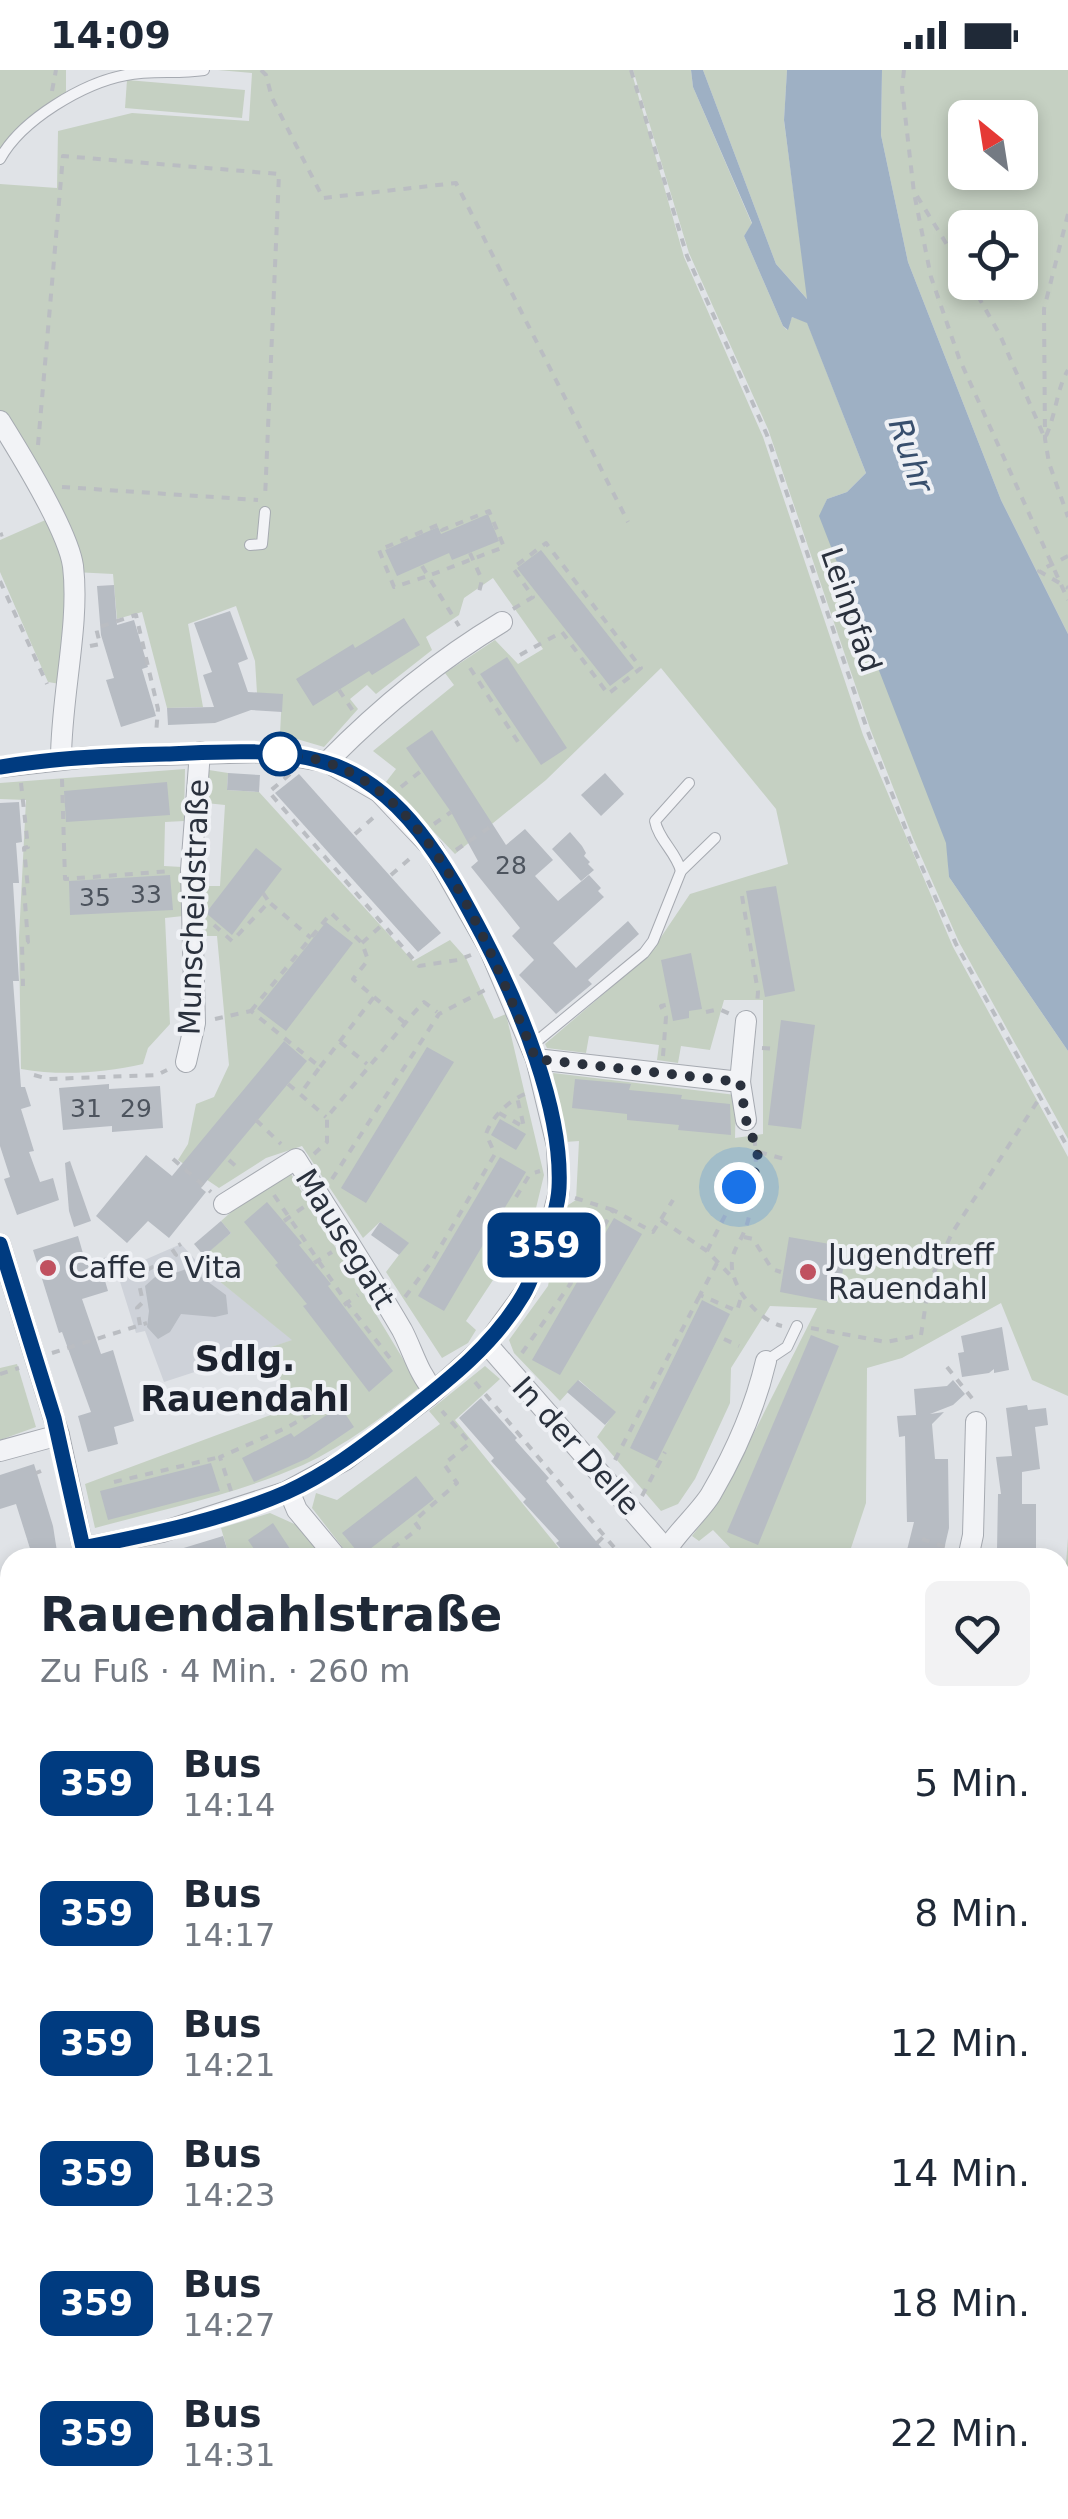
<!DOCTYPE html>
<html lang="de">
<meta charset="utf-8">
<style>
:root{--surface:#fff;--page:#f2f2f3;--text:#1f2937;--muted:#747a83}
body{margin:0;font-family:"DejaVu Sans",sans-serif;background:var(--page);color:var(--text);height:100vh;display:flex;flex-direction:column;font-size:38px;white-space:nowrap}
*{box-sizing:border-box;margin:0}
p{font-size:32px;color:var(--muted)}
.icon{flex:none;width:55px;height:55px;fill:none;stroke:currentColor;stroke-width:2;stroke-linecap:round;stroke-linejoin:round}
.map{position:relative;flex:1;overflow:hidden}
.drawer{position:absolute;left:0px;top:1478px;width:1070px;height:972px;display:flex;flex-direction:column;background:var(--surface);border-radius:30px 30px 0 0;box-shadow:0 5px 15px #0003}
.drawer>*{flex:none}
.badge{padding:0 20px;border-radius:15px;font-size:35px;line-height:65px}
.needle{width:65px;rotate:330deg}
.tools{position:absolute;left:948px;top:30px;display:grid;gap:20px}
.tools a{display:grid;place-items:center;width:90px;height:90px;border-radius:15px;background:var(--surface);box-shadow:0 5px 15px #0003;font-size:50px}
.you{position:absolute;width:50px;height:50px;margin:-25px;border:8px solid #fff;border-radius:50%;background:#1a73e8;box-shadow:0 0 0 15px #1a73e833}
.map>.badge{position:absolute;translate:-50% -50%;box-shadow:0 0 0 5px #fff}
.round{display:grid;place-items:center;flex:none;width:105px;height:105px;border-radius:15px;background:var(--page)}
.overview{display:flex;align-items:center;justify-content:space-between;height:170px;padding:0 40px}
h1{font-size:48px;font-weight:700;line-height:75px}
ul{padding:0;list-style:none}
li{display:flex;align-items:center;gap:30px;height:130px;padding:0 40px}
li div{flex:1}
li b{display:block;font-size:38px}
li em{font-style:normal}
li .badge{min-width:110px;font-weight:700;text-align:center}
.status{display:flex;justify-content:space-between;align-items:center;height:70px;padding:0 50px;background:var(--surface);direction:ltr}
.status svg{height:28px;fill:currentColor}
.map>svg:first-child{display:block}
</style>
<div class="status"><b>14:09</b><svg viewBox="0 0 49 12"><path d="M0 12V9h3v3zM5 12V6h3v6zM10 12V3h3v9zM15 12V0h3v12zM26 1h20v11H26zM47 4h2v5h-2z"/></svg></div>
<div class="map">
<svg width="1068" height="2449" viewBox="0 0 1068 2449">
<rect width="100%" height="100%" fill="#e0e3e7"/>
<polygon fill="#ced2d9" points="181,1174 203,1198 293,1270 164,1312 145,1261 136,1263 117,1202"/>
<g fill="#c5d0c2" fill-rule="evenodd">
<polygon points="0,0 66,0 66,25 0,84"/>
<polygon points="218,0 631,0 684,187 763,367 863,665 953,877 1068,1087 1068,1326 1032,1310 1001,1233 902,1288 867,1298 866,1433 848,1487 739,1487 713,1460 699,1471 692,1466 722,1426 817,1238 770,1236 731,1298 730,1333 695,1409 678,1434 661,1441 597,1367 615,1342 579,1310 560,1331 514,1283 509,1270 548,1216 562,1139 576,1130 579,1071 565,1072 553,1003 736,1025 735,1068 763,1064 763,930 724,930 710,980 681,976 678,993 657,990 659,975 589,966 586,983 547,978 545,974 649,885 690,824 788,794 776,739 661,598 546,710 455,784 386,712 396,699 373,681 454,615 445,603 495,570 518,594 543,579 493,508 464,528 459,545 426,567 432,580 376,624 367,615 350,629 358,639 324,677 280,664 282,625 257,623 255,591 236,536 188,554 203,637 167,638 142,542 117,549 113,504 74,502 0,351 0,114 57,118 58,61 132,43 249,51 252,3"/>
<polygon points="633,0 691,0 693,17 752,154 744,166 783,256 787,260 792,247 807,252 866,403 847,422 827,429 820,446 947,773 949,807 1068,981 1068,1069 959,872 913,768 871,661 768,359 689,183"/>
<polygon points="703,0 787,0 784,51 808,230 776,194"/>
<path d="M882 0H1068V564L1001 430 908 192 881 65ZM965 48H1020V102H965ZM965 158H1020V212H965Z"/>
<polygon points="127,10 245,20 242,48 125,38"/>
<path d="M50 448C73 505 66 555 60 614L48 612 0 502V470Z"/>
<path d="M185 699 184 751 165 752 164 796 182 797 183 846 165 848 170 954 148 978 143 994C103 1003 61 1006 21 999L19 867 26 730 0 729V713Z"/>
<polygon points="209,700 228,703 227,720 259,722 413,891 450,870 466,888 494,949 506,944 544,1105 530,1163 516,1158 495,1207 466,1251 476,1260 468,1273 442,1288 386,1202 408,1173 380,1152 363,1168 302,1076 266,1088 219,1118 178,1090 188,1074 196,1034 214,1027 229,995 217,866 202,866 201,816 220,816 225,735 206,733"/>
<path d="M291 1104 420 1317C383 1347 346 1375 303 1395 237 1424 164 1439 95 1458L85 1414 292 1337 268 1278 292 1270 203 1198 204 1185 231 1163 221 1151 238 1136Z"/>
<polygon points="17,1294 36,1357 0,1370 0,1298"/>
<polygon points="485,1296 500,1309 455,1350 566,1487 350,1487 312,1438 316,1423 337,1430 440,1354 429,1341"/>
<polygon points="270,1443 301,1457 324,1488 210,1488 228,1482 221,1458"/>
<polygon points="1068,1468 1068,1743 1060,1750 1060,1570"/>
<polygon points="0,1741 10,1744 10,1894 0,1918"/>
<polygon points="1068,1757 1068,2449 866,2449 868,2440 1060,2440 1060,1765"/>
<polygon points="10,2164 10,2385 1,2368 0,2227"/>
<polygon points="505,2440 659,2440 653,2449 514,2449"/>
</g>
<polygon fill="#9eb0c4" points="691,0 703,0 776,194 807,229 784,50 787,0 882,0 881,65 908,192 1001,430 1068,564 1068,981 949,807 946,773 819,446 827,429 847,422 866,403 807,253 792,247 788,260 783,256 744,166 752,153 693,17"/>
<g fill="#b7bcc3">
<polygon points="488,444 499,471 452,490 449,483 397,506 385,480 438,457 441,464"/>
<polygon points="541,480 634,598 610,616 517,498"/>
<polygon points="114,515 117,555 134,550 148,597 142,599 156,646 121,657 106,610 114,608 101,565 97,516"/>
<polygon points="230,541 248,589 238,593 248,622 283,624 282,642 251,640 215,653 168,655 167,638 214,637 203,605 212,602 194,553"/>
<polygon points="404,548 420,575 372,605 369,601 313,636 296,609 353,574 355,578"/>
<polygon points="507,587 567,678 541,695 480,604"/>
<polygon points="432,660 506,775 525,759 553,790 535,806 558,831 589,805 601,818 598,821 604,827 553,873 576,898 628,851 639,864 588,910 592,914 556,944 519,905 534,890 512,866 520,858 471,797 478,791 451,742 406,678"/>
<polygon points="228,703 260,705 259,722 227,720"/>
<polygon points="605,703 624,724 601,746 581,725"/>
<polygon points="299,704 441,863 418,882 275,723"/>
<polygon points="167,712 170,745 66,752 64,721"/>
<polygon points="19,732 22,772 16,773 19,813 13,813 19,911 13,911 21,1017 25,1017 31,1036 21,1039 34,1081 29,1082 40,1112 53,1108 59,1130 17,1145 4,1109 10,1107 0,1076 0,733"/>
<polygon points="570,762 582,776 586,783 584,786 590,792 588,794 594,800 581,811 552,779"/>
<polygon points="256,778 282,799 232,865 206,843"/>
<polygon points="170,805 173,840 70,845 69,811"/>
<polygon points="776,816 795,921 765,927 746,821"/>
<polygon points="326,852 353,873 286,961 257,939"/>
<polygon points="691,883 702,939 689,941 689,948 673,951 661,890"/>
<polygon points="781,950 815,955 801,1059 768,1055"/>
<polygon points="284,971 307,991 201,1118 206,1122 169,1168 148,1151 127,1173 96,1146 146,1085 172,1106"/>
<polygon points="427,977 454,992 366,1133 341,1118"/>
<polygon points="575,1009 631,1014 629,1020 682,1025 681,1029 730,1034 731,1065 678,1060 679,1055 627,1050 627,1044 572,1038"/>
<polygon points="109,1014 109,1019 160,1016 163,1058 112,1062 112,1056 63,1060 59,1018"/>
<polygon points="500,1049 526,1064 516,1080 491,1065"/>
<polygon points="500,1087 526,1102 444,1241 418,1226"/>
<polygon points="70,1091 91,1151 74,1157 69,1141 65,1093"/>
<polygon points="267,1132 302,1173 299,1175 331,1214 328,1216 393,1301 369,1322 303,1236 307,1234 275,1195 278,1193 244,1152"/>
<polygon points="614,1148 642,1164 560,1305 532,1290"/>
<polygon points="221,1151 231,1163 204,1186 194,1174"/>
<polygon points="380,1152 409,1173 399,1185 371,1165"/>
<polygon points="78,1166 86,1194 125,1181 130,1195 103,1204 108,1221 82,1229 101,1284 113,1280 134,1351 114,1357 118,1374 88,1382 78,1346 91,1342 62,1262 59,1263 33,1180"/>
<polygon points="789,1167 847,1177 837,1233 780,1222"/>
<polygon points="189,1198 226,1225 228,1244 215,1247 181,1244 170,1262 158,1269 147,1257 149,1241 145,1216 164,1199 167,1206"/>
<polygon points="702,1230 730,1244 657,1391 630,1378"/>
<polygon points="1002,1257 1009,1300 994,1303 994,1299 989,1303 962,1307 958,1283 964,1282 961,1266"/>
<polygon points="811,1265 839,1276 758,1475 727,1462"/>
<polygon points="578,1310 616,1342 605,1355 567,1322"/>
<polygon points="953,1310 965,1324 953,1335 930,1344 944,1342 932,1354 935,1389 948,1389 949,1458 942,1488 905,1488 914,1452 907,1452 905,1366 899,1367 897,1346 916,1345 914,1319 947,1316"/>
<polygon points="481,1328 517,1368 515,1370 549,1408 546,1411 610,1488 569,1488 556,1473 559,1471 523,1432 526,1429 491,1391 494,1388 459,1348"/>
<polygon points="1027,1335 1028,1340 1046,1338 1048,1355 1035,1357 1040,1399 1022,1402 1022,1434 1036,1434 1036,1482 1020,1482 1020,1488 1001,1488 1002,1481 997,1481 998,1424 1001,1424 996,1387 1012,1386 1006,1338"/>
<polygon points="340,1336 354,1357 308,1388 254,1412 242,1388 291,1363 294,1367"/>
<polygon points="211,1393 220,1421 108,1450 100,1421"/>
<polygon points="34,1394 53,1456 58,1488 33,1488 16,1434 0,1439 0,1405"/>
<polygon points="416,1406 434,1429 361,1486 342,1463"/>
<polygon points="273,1453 296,1488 260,1488 248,1470"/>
<polygon points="223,1466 228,1482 210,1488 165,1488 164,1484"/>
</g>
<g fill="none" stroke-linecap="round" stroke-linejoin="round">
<g stroke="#a6aab1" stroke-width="12">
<g id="lane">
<path d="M0 89C21 50 83 13 126 5 151 0 178 4 204 0"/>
<polyline points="250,475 262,474 265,442"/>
<path d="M681 801C676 782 658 769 655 751L689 713"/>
<polyline points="531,976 644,883 653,871 681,801 715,768"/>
<polyline points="766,1291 787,1277 797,1256"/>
<polyline points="162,2449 168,2440"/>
</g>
</g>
<g stroke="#a6aab1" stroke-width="22">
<g id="street">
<path d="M0 351C20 383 68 461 73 496 80 554 61 627 61 689"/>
<path d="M327 692C380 638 437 591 502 552"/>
<polyline points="0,697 88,687 269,682 327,692 379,722 433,779 489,878 536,989 557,1076 559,1122 547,1168 525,1222 487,1274 429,1326 345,1390 286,1422 162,1462 83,1478"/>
<polyline points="536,989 740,1012 746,1050"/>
<polyline points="186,992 195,953 191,800 200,682"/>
<polyline points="740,1012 746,951"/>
<path d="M224 1134 296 1089C332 1146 368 1202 402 1260 413 1281 418 1303 434 1321"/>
<polyline points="0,1174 59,1365 85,1488"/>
<polyline points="487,1274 665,1478"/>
<polyline points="0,1381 59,1365"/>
<polyline points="289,1421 297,1440 337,1488"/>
<path d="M663 1488C667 1471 700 1443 711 1424 735 1383 755 1338 766 1291"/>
<polyline points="968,1488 973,1465 976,1352"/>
<polyline points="0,1725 10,1729"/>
<polyline points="1060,1756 1068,1748"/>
<polyline points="0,1966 10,1949"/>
<polyline points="0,2384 10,2402"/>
<polyline points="32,2440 37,2449"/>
<polyline points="267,2440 267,2449"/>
<polyline points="286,2440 297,2449"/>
<polyline points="688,2449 694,2440"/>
</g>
</g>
<g stroke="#a0a7b2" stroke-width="32">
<g id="primary">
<polyline points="0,2040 10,2045"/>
<polyline points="485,2440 495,2449"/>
</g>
</g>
<g stroke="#babdc2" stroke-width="4" stroke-dasharray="8 8" stroke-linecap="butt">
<polyline points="261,0 266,5 272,28 323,128 456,113 628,452"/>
<polyline points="631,0 687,186 767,365 868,662 910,770 956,874 1068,1078"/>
<polyline points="904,0 902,18 914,123 931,207 959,288 1068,530"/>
<polyline points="52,21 56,0"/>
<polyline points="917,126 965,204"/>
<polyline points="1068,144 1044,239 1045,369 1049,393 1068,447"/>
<polyline points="970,212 1000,265 1043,364"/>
<path d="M1046 366C1056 344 1057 318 1068 300"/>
<polyline points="38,375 63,86 279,104 265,428"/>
<polyline points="62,417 258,430"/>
<polyline points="0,465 3,464"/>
<polyline points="470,483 482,510 478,526"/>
<polyline points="1068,486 1039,501 1068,518"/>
<polyline points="422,496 428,506 504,477 489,441 442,460 440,454 379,480 394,517 428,506 459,556"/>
<polyline points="0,511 47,614"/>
<polyline points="513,539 533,527 513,498 546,473 641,598 608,624 562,562 518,586"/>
<polyline points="90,576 100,574 96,558 136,545 158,639 156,664"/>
<polyline points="470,598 522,678"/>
<polyline points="339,620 353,641"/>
<polyline points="290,704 269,722 419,896 458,890 471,885"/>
<polyline points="62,709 65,809 171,801"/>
<polyline points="21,713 28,777 24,778 28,819 24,819 28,872 22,874 23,916"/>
<polyline points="401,717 421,701"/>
<polyline points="434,754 451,742"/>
<polyline points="355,764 374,747"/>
<polyline points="456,780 490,757"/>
<polyline points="391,805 414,785"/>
<polyline points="263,823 269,832"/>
<polyline points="742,826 758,922 757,935"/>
<polyline points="214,855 232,871 269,832 311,868"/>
<polyline points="362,873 383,854"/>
<polyline points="374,927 405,953"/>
<polyline points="251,941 331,843 362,873 368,890 353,909 374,927 320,997"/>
<polyline points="706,942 719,939 730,944"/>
<polyline points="215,949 251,941 320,997 300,1024 326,1047"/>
<polyline points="340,972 367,994"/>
<polyline points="762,978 777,979"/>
<polyline points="663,986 666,947 661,936 670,934"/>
<polyline points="34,1005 49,1009 157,1005 167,1000"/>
<polyline points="288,1014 300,1024"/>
<polyline points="499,1043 524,1057 517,1027"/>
<polyline points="256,1050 281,1074"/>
<path d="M754 1068C759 1088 753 1143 744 1162 740 1172 733 1180 732 1191 729 1216 759 1251 782 1256"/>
<polyline points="759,1082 788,1090"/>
<polyline points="314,1084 327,1072 327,1047 412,945 424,932 437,942"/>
<polyline points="173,1089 211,1122"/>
<polyline points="229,1090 240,1100"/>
<polyline points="332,1109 439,944 487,919"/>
<polyline points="274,1125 347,1233 393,1292"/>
<polyline points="516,1127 530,1104 540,1101"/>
<polyline points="575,1128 613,1140"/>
<polyline points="661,1150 707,1181 733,1208"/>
<polyline points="284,1151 305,1136"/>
<polyline points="744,1167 753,1169 772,1199 781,1202"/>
<polyline points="601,1170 598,1167 613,1140 653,1162 673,1130"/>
<polyline points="707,1181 739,1118"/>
<polyline points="314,1193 332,1182"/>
<polyline points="717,1193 700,1225 737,1241 742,1224"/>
<path d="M405 1227 432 1191 495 1084 486 1064C492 1047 508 1031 525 1024"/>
<polyline points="344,1235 358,1225"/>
<polyline points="140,1255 137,1238 143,1232 137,1205 176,1185 172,1179 181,1174"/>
<polyline points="811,1258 886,1272 921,1265 929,1213 952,1163 1039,1029"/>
<polyline points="724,1269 739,1276"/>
<polyline points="52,1283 147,1253"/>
<polyline points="522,1283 571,1213 554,1202"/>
<polyline points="947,1297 975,1332"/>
<polyline points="0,1304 19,1298"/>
<polyline points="475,1312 623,1488"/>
<polyline points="615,1390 700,1225"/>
<polyline points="36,1403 41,1401"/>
<polyline points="114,1412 220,1387"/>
<polyline points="231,1421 220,1387 288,1357 338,1328"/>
<polyline points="642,1426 665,1382"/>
<polyline points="922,1469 948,1478"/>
<polyline points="597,1473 605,1465"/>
<polyline points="380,1488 419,1458 414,1451 457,1413 444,1394 470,1373 442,1341"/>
<polyline points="0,2203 10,2153"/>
<polyline points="1060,2417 1068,2424"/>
<polyline points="225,2440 249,2444"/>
<polyline points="623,2440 630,2449"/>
<polyline points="92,2449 98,2441"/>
<polyline points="872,2449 875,2440"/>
</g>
<use href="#lane" stroke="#f2f3f6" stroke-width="10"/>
<use href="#street" stroke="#f2f3f6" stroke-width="20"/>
<use href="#primary" stroke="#fff" stroke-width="30"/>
</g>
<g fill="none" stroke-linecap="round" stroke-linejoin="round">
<g stroke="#fff" stroke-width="22">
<path id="line" d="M0 697C55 688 110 685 166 684 218 682 274 677 324 692 403 714 448 800 483 866 519 935 563 1039 559 1118 558 1139 549 1163 541 1183 535 1197 531 1212 523 1225 492 1278 442 1315 395 1352 361 1378 327 1404 287 1422 223 1450 152 1464 83 1478L54 1348 0 1174"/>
</g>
<use href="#line" stroke="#003b80" stroke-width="15"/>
<path stroke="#2a313d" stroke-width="10" stroke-dasharray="0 18" d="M280 684C295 686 311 687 325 692 438 727 494 892 536 989L740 1012 746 1050 758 1082 752 1119 739 1117"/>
</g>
<circle fill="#fff" stroke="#003b80" stroke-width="5" cx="280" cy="684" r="20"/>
<g fill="#c05160" stroke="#eff1f5" stroke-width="4">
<circle cx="48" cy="1198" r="10"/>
<circle cx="808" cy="1202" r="10"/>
</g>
<g text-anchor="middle" stroke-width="8" stroke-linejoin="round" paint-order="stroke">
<g font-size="25" fill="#4d545e">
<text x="511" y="804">28</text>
<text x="146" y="833">33</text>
<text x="95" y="836">35</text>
<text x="86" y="1047">31</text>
<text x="136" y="1047">29</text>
</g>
<g font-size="30" fill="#2a313d" stroke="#eff1f5">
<text transform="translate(851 540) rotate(71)" y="10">Leinpfad</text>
<text transform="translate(194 837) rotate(-88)" y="10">Munscheidstraße</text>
<text transform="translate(345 1169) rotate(58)" y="10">Mausegatt</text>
<text transform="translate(576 1376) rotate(48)" y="10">In der Delle</text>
</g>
<g font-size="30" fill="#2a313d" stroke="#eff1f5" text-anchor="start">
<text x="828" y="1195">Jugendtreff<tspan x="828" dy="34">Rauendahl</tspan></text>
<text x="68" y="1208">Caffe e Vita</text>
</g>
<g font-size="32" font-style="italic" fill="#384f6d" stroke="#eff1f5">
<text transform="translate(911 385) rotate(71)" y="11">Ruhr</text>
</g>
<g font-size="35" font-weight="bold" fill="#1c222e" stroke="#eff1f5">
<text x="245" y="1301">Sdlg.<tspan x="245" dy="40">Rauendahl</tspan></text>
</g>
</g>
</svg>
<div class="tools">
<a><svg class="needle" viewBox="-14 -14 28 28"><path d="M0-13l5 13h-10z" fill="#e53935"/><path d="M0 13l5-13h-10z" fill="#747a83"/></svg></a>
<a><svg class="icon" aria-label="locate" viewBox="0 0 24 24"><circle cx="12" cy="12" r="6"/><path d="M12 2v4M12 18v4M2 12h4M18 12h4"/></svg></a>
</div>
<div class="you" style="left:739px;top:1117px"></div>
<b class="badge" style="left:544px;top:1175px;background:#003b80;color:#fff">359</b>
<section class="drawer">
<div class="overview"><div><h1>Rauendahlstraße</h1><p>Zu Fuß · 4 Min. · 260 m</p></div><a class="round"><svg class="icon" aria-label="heart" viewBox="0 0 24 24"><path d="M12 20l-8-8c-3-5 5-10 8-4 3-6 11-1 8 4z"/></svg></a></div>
<ul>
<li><span class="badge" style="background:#003b80;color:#fff">359</span><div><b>Bus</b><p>14:14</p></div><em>5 Min.</em></li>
<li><span class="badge" style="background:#003b80;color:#fff">359</span><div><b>Bus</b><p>14:17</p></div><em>8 Min.</em></li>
<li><span class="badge" style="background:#003b80;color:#fff">359</span><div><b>Bus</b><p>14:21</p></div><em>12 Min.</em></li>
<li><span class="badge" style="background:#003b80;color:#fff">359</span><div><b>Bus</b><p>14:23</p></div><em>14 Min.</em></li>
<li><span class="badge" style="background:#003b80;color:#fff">359</span><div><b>Bus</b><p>14:27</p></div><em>18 Min.</em></li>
<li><span class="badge" style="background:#003b80;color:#fff">359</span><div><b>Bus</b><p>14:31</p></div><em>22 Min.</em></li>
</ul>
</section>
</div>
